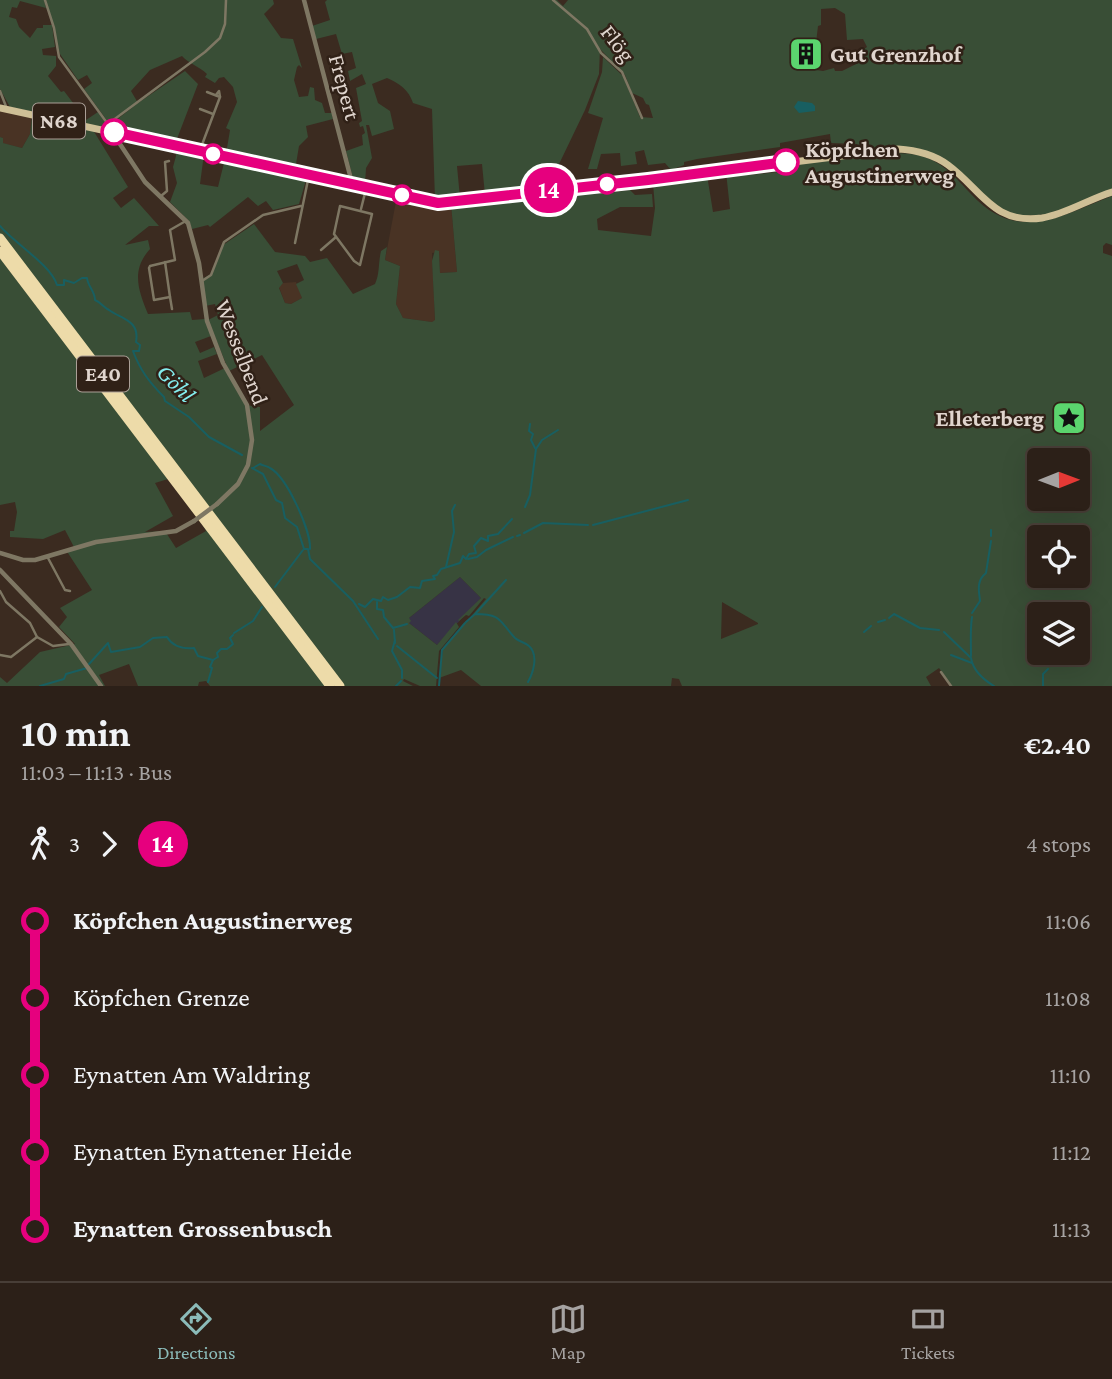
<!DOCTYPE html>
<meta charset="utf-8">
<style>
:root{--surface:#2c2018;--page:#342821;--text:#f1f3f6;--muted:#a6a3a2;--line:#483e37;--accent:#8bbbb9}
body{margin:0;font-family:"Crimson Pro",serif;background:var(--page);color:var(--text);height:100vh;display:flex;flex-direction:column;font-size:26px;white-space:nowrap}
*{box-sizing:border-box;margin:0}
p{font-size:23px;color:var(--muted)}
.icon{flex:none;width:38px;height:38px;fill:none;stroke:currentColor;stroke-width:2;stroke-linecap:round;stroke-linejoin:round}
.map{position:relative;height:686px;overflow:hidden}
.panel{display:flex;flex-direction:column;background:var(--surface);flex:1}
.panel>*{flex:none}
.badge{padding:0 14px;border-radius:23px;font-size:24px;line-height:46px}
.needle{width:46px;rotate:89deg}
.fabs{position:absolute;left:1027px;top:448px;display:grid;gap:14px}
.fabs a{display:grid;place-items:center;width:63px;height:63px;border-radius:7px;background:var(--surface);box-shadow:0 7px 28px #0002,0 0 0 2px var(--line);font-size:35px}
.map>.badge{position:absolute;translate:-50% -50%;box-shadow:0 0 0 4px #fff}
.legs{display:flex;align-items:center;gap:10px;height:77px;padding:0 21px;font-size:23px}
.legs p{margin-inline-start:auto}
.head{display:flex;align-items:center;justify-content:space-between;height:119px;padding:0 21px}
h1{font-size:38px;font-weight:700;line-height:52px}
ul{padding:0 21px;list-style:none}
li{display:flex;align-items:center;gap:24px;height:77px;font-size:26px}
li i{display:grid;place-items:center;width:10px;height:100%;margin:0 9px;background:currentColor}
li i::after{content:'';width:18px;height:18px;margin:-9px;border:5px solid;border-radius:50%;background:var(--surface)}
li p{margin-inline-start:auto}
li:first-child i{background:linear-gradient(#0000 50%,currentColor 0)}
li:last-child i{background:linear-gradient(currentColor 50%,#0000 0)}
.tab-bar{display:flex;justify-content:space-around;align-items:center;height:98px;border-top:2px solid var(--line);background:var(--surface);font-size:19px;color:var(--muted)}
.tab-bar a{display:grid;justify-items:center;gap:4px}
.tab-bar .active{color:var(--accent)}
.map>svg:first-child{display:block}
</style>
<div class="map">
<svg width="1112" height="686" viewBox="0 0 1112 686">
<rect width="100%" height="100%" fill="#3b2b20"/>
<g fill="#493324">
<polygon points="0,109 32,117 30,134 22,148 2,143 3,138 0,137"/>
<polygon points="397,196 451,204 457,272 440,273 439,252 432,253 435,321 432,322 403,318 396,304 400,266 385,260"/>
<polygon points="296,282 302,298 291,304 285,303 279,287 283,283"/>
</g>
<polygon fill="#373345" points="460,577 481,598 437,645 409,623 409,618"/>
<g fill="#394e36" fill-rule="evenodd">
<polygon points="0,0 44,0 46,8 20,1 17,8 12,7 9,17 16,19 19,27 30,38 37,28 43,28 43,25 52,25 55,47 42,49 43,55 56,56 56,66 48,76 61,92 64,91 86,120 98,112 110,129 10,107 0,89"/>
<path d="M46 0H273L274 4 264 14 281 38 293 39 302 68 299 65 297 67 294 80 299 97 308 96 310 87 314 88 315 100 322 103 325 113H332L333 119 306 126 308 137 299 146 295 170 226 154 230 130 226 128 237 102 233 87 224 77 219 78 215 83 205 77 207 74C199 66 189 64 182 56L150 70 131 91 138 103 185 71 198 84 175 144 114 131 111 124 133 107 108 122 84 89 92 83 87 75 78 80 60 54Z"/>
<path d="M327 0H557L563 6 568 0H1112V189L1053 214 1020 216 995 207 927 152H860L857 144 831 143 830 134 780 143V147L697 159 684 162V165L671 170 665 163 648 165 644 150 635 152 637 164 621 166 620 153 601 154 597 169H588L603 118 588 113 602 72 603 57 623 76 640 117 653 118 649 105 646 104 643 98 632 93 625 75 600 49 599 74 585 110 548 187 485 195 482 164 457 166 460 198 435 200 432 109 413 103C409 90 399 83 387 78L372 84 378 103 390 111 394 129 372 136 369 125H366L372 158 366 168 365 184 354 182 346 151 363 145 362 135 365 133 363 126 360 127 359 123 362 121 356 88 366 84 362 74 350 81 348 71 356 68 352 52 342 54 336 34 316 39 312 26 330 20 325 2ZM835 8 845 14 847 40 863 39 867 47 857 54 862 61 842 71H835L834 68 823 71 802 68 801 45 816 43 818 26 821 25V9Z"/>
<path d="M32 117 41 119 33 133 59 138 62 123 93 130 128 187 113 198 121 208 134 198 159 226H149L125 245 148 240 150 249C131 270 138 290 148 314L190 312 192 320 205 319 211 336 195 342 200 353 214 347 217 354 198 361 204 378 225 368 245 405 260 407V431L294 405 262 355 229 371 208 320 218 315 215 304 205 306 202 279 211 274 223 245 254 224 275 252 305 256 310 262 327 258 353 294 375 284C380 273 378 264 381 251L387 247 385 260 400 266 396 304 403 318 432 322 435 320 432 261 435 250 439 251 440 273 457 272 451 204 612 187 615 192 630 190 635 195 652 194 653 207H620L597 219 598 230 651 236 655 208 653 183 707 175 713 212 730 209 726 172 748 171 749 175 778 172 777 167C811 163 892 147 921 156 943 162 956 178 971 194 1017 244 1060 216 1112 196V245L1106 243 1103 246V253L1112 256V686H952L939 668 926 677 931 686H682L679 679 672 678 671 686H481L461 670 439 678 443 649 486 599 484 598 469 616 466 615 459 621 458 620 481 598 460 577 409 618 411 621 409 623 437 645 456 622 459 627 439 651 436 686H420L404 679 403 681 413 686H344L0 233V137L3 138V143L22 148 30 134ZM297 264 304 280 296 284 302 298 291 304 285 303 279 288 283 283 277 271ZM1040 460H1078V499H1040ZM1040 537H1078V576H1040ZM722 602 758 623V624L721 639ZM1040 614H1078V653H1040Z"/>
<polygon points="175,147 204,154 200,184 218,187 225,159 307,177 299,204 273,210 266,201 258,206 248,197 210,227 208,225 192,229 189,221 170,202 177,183 173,167 176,156"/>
<polygon points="0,258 168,479 155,483 173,516 145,532 165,531 176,548 206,531 200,519 326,686 210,686 206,681 199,682 198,686 138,686 129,664 99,675 105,686 0,686 0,677 7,683 40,652 75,644 59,627 67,617 60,608 92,590 66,550 74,547 65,530 43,539 10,537 10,531 14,531 17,512 15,502 0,505"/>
</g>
<polygon fill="#185f61" points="798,101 812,103 815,106 815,111 799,113 794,107"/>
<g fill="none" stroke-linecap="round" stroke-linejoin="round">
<g stroke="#185f61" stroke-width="2">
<path d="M0 226C14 243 51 265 57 285H64V280L74 283 82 278H87C88 287 95 291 95 300 102 303 103 307 109 310 121 319 140 320 136 342L140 345 139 351H133C140 370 149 382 164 397L165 401 189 417 209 437 242 455"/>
<polyline points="530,424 529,431 533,434 531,440 535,448"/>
<polyline points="252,468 263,474 276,500 282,503 285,518 297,527 304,549 308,549 310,559 353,601 378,639"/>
<path d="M253 468 260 464C264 466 267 466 270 468 287 477 311 531 310 549"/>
<polyline points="525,507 530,495 536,449 542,440 558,430"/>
<polyline points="593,525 688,500"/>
<polyline points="524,533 543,523 588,525"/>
<polyline points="517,536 520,535"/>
<polyline points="991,536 991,530"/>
<polyline points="468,559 477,557 486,550 513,537"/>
<polyline points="446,567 454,532 452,511 455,505"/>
<polyline points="275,587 303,550"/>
<polyline points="377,602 377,609 383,610 384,617 393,628 407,624"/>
<polyline points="359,604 365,607 373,599 381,601 383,597 388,600 397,597 410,587 420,588 422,581 435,579 433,576 437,575 441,569 460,563 463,556 466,559 469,554 476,553 474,546 481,538 488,541 488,536 498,534 512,519"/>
<polyline points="476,613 506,580"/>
<path d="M972 613 980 601C979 591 976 581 986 573L991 541"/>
<polyline points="889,618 894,614 920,628 939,630"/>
<path d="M466 622 475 614C502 614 499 621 515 638 519 642 525 642 529 646 539 655 533 673 528 682"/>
<polyline points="878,622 885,620"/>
<polyline points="394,630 395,643"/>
<polyline points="864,632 871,626"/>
<path d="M944 632 971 658C973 670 984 680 994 686"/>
<polyline points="234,633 253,621 262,607"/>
<polyline points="395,640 392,651 402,670 402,678"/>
<polyline points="397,646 437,678"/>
<polyline points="951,655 972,663"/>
<path d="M971 656C971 642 970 629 972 617"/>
<path d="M89 664 108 643 111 652 140 647 153 638 167 637C173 647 183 649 194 648L198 656 213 660 218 657 217 653 221 649H227L233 644 230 638 233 635"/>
<polyline points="1051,665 1054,654"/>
<polyline points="208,682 212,668 210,667 213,660"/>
<polyline points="40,686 64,679 66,674 87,668"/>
<polyline points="396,686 401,681"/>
<polyline points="439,686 442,650 465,623"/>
<polyline points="1043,686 1043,674 1048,669"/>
</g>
<g stroke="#7e7763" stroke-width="2.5">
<polyline points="45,0 54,28 59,57 110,127 111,132"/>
<polyline points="553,0 587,29 601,53 622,72 642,118"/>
<polyline points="0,91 7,109"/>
<polyline points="216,95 219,91 220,97"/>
<polyline points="200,109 213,114"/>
<polyline points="108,124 205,52 220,38 225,24 226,0"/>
<polyline points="200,150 220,97 207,92"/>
<polyline points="161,196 167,191 165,162 169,161"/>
<polygon points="340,206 372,214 360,265 354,261 334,234"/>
<polyline points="361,209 366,189"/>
<polyline points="295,243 309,175"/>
<polyline points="321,250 336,237"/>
<polyline points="165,262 170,297"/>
<polyline points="202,281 211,275 224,242 263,215 301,206"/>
<polyline points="172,309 170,297 154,300 149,268 150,266 175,260 170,230 184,222"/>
<polyline points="48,558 65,590 70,591"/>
<polyline points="0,591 6,602 30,623 37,637 53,646 69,644"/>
<polyline points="0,655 11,657 37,637"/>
<polyline points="941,672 951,686"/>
</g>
<g stroke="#7e7763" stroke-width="4.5">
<polyline points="304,0 351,179 350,184"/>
<polyline points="115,133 116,138 145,182 188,223 199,263 207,321 223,363 247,405 252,440 248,465 238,484 217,504"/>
<polyline points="0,553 23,560 35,560 96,542 176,531 194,521"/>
<polyline points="0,570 71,644 101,686"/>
</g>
<path stroke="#cebf96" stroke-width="7" d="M0 108 437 203 624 183 898 149C916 150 933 154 948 165 981 189 993 225 1042 218 1066 214 1089 199 1112 192"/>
<g stroke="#eddba9" stroke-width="9">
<polyline points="0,238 340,686"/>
<polyline points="0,251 330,686"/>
</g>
<polyline stroke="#7e7763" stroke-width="4.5" points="194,521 217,504"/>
</g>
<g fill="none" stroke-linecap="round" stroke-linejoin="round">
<g stroke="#fff" stroke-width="16">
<polyline id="line-1" points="114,132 438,203 648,180 786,162"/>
</g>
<use href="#line-1" stroke="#e6007e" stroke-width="10"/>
</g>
<defs>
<g id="building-square" transform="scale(1.75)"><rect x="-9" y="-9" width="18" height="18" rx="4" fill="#5bd56e" stroke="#302117"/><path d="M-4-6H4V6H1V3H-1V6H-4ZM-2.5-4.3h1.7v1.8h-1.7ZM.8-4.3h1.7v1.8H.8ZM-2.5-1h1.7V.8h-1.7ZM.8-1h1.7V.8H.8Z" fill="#111"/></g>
<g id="sight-square" transform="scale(1.75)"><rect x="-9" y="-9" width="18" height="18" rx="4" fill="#5bd56e" stroke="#302117"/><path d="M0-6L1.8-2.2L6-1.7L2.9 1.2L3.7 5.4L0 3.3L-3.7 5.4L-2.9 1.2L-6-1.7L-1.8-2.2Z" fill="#111"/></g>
</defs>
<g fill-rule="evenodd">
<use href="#building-square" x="806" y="54"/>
<use href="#sight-square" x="1069" y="418"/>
</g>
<g fill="#fff" stroke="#e6007e" stroke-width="3.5">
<circle cx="114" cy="132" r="12"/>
<circle cx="213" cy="154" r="9"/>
<circle cx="786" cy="162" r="12"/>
<circle cx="607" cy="184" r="9"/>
<circle cx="402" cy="195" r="9"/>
</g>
<g text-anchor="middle" stroke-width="5" stroke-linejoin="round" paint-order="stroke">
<g fill="#302117" stroke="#ab9f97" stroke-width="2">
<rect x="33" y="103.5" width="52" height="35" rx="5"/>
<rect x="77" y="356.5" width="52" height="35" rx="5"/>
</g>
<g font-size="21" font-weight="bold" fill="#e0d5ce">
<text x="59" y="128">N68</text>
<text x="103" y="381">E40</text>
</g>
<g font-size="23" fill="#e0d5ce" stroke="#302117">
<text transform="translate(618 43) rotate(52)" y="8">Flög</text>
<text transform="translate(345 87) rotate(75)" y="8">Frepert</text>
<text transform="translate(242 352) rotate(69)" y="8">Wesselbend</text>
</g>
<g font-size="23" font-weight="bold" fill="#e0d5ce" stroke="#302117" text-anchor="start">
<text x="830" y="62">Gut Grenzhof</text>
<text x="1044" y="426" text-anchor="end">Elleterberg</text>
</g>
<g font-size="23" font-weight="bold" fill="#e0d5ce" stroke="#302117" text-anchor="start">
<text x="805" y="157">Köpfchen<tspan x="805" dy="26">Augustinerweg</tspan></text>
</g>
<g font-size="24" font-style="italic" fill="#83eced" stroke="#302117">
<text transform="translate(176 383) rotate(45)" y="8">Göhl</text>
</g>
</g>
</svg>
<div class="fabs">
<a><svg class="needle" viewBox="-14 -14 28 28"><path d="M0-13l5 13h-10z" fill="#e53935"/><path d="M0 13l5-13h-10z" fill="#a6a3a2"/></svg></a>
<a><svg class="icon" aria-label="locate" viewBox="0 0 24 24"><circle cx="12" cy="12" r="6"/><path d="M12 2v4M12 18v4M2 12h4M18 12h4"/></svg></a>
<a><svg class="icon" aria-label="layers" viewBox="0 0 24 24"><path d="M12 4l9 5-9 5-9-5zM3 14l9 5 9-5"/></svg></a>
</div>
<b class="badge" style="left:549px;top:190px;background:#e6007e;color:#fff">14</b>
</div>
<section class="panel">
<div class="head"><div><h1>10 min</h1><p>11:03 – 11:13 · Bus</p></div><b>€2.40</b></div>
<div class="legs"><svg class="icon" aria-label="walk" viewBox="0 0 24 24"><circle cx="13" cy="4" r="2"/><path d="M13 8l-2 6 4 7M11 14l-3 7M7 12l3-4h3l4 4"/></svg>3<svg class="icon" aria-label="forward" viewBox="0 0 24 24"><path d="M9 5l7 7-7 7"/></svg><b class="badge" style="background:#e6007e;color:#fff">14</b><p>4 stops</p></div>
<ul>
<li><i style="color:#e6007e"></i><b>Köpfchen Augustinerweg</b><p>11:06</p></li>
<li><i style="color:#e6007e"></i><span>Köpfchen Grenze</span><p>11:08</p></li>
<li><i style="color:#e6007e"></i><span>Eynatten Am Waldring</span><p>11:10</p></li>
<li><i style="color:#e6007e"></i><span>Eynatten Eynattener Heide</span><p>11:12</p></li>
<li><i style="color:#e6007e"></i><b>Eynatten Grossenbusch</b><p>11:13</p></li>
</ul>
</section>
<nav class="tab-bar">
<a class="active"><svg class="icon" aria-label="directions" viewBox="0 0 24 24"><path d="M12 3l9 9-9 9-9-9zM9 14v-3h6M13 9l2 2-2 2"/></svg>Directions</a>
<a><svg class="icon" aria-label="map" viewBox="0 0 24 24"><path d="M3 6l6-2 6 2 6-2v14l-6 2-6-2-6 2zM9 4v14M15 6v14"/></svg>Map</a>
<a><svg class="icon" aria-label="tickets" viewBox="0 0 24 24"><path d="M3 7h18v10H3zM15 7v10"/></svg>Tickets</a>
</nav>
